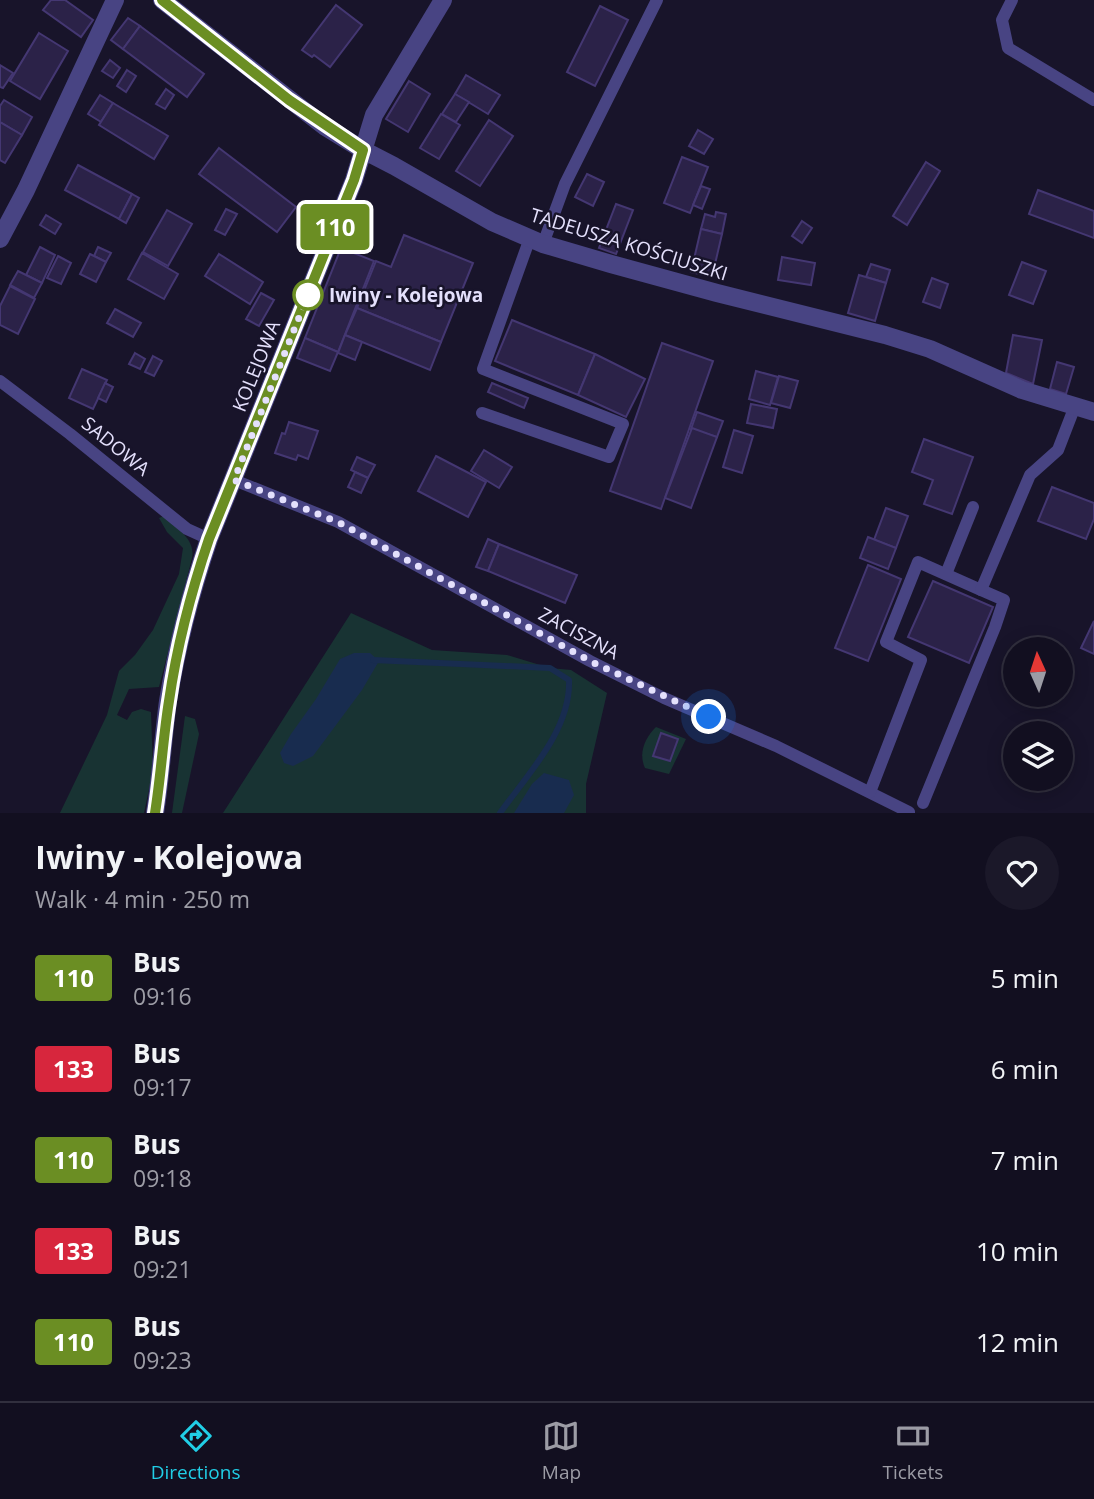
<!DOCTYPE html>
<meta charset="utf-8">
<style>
:root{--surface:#120f20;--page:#1b1829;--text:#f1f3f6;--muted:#9c9ca5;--line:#312f3e;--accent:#21cee6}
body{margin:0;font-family:"Open Sans",sans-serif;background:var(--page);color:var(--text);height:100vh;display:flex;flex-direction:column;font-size:26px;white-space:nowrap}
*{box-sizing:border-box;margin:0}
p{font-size:23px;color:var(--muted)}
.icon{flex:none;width:38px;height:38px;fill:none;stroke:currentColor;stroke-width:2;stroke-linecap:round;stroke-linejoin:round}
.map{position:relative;height:813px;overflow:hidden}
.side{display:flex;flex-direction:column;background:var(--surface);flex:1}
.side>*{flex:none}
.badge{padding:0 14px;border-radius:5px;font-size:24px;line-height:46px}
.needle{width:46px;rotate:357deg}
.buttons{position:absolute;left:1003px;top:637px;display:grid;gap:14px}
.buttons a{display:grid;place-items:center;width:70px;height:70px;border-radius:50%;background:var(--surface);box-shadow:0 4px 18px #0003,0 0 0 2px var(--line);font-size:35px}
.you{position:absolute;width:35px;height:35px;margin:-18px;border:5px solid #fff;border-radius:50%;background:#1a73e8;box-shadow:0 0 0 10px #1a73e833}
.map>.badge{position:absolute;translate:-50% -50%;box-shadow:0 0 0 4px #fff}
.round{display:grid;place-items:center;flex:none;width:74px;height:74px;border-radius:37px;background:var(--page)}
.head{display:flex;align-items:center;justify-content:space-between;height:119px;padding:0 35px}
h1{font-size:33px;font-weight:700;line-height:52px}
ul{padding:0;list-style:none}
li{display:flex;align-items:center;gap:21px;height:91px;padding:0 35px}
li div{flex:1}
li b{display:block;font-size:26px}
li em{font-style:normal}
li .badge{min-width:77px;font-weight:700;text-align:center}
.tab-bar{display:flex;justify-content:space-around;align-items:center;height:98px;border-top:2px solid var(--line);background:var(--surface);font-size:19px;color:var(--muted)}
.tab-bar a{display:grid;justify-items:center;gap:4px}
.tab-bar .on{color:var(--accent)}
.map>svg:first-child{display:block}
</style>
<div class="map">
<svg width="1094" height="813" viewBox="0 0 1094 813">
<rect width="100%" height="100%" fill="#18142a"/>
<g fill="#183333">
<path d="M164 516C176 528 196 539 192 558L159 687 129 689 117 715 127 720 132 712 141 709 151 712 153 770 144 813H60L107 715 119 671 135 655 153 630 179 574 183 548 167 532 159 518Z"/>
<polygon points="351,613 432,650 507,655 550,668 571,670 607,693 586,784 586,813 223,813"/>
<polygon points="185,716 195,719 199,734 182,813 172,813"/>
<path d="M656 727 686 739 669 774 645 768C638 753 645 738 656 727Z"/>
</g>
<g fill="#182c4f">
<polygon points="354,653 370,653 379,661 362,690 313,756 293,766 284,763 280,753 291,734 316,699 340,659"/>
<polygon points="544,773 569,780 574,795 564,813 514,813 532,784"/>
</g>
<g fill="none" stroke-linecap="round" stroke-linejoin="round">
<path stroke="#182c4f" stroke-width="6" d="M373 660 550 668 569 680C571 730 527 775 500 813"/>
</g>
<g fill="#2b2248" stroke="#443772" stroke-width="2">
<polygon points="51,0 65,0 93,20 81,37 43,10"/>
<polygon points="336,5 362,25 330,67 314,55 312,57 302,50"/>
<polygon points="600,6 628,20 595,86 567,72"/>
<polygon points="128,18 140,26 123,49 111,40"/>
<polygon points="140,26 204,74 187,97 123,49"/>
<polygon points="39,33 68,51 40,99 10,81"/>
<polygon points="110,60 120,68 113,78 102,71"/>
<polygon points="0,65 13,73 3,88 0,87"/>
<polygon points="127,70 136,76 126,92 117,86"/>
<polygon points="466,75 500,95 488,114 455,94"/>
<polygon points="409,81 430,94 408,132 386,119"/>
<polygon points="166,89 174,95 165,109 156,104"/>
<polygon points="455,94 469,102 456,122 442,114"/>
<polygon points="100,95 113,103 101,122 88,114"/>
<polygon points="4,100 32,117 22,135 0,122 0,106"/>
<polygon points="113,103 168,136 154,159 99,125"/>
<polygon points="441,114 460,125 439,159 420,148"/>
<polygon points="489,120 513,136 480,186 456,171"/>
<polygon points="0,122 22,135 5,163 0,160"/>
<polygon points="698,130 713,139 704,154 689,146"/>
<polygon points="219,148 296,207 277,232 199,174"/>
<polygon points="682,157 708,167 690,213 664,203"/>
<polygon points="926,162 940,171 907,225 893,216"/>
<polygon points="78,165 132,194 119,219 65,190"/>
<polygon points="587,174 604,182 593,206 575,197"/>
<polygon points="701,186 710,189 702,209 693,205"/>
<polygon points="1038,190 1094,211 1094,238 1029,214"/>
<polygon points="132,194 139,198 126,223 119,219"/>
<polygon points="616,204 633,210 616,254 599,248"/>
<polygon points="226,209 237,214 225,235 215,230"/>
<polygon points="167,210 192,224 168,266 143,252"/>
<polygon points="716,212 726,214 722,234 701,229 705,214 715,217"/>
<polygon points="46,215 61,224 55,234 40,225"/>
<polygon points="802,221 812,228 802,243 792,236"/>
<polygon points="701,229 722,234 712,277 691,272"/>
<polygon points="404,235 473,263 441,342 357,308 376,261 391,267"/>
<polygon points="40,247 55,255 42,283 26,275"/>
<polygon points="98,247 111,253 106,262 94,256"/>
<polygon points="341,248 374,261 338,352 305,338"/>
<polygon points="142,253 178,274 164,299 128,279"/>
<polygon points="90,254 106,262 96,282 80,274"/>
<polygon points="219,254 263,282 250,304 205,276"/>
<polygon points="58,256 71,263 61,284 47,278"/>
<polygon points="782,257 815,263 811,285 778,280"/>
<polygon points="1022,262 1046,271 1033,304 1009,295"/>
<polygon points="871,264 890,270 886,283 866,277"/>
<polygon points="18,271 42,283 34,298 10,285"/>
<polygon points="859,275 886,283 875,321 848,313"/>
<polygon points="932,278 948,284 940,308 923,302"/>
<polygon points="10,286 35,299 18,334 0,325 0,306"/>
<polygon points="261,293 274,300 259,326 246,319"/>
<polygon points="357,308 441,342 430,370 345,335"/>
<polygon points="115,309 141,323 133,337 107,323"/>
<polygon points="512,320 595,354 578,395 495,361"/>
<polygon points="345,335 362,342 355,360 338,353"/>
<polygon points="1013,335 1042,340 1033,384 1006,373"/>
<polygon points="305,338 338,352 330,371 297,358"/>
<polygon points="662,343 713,361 661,509 610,491"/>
<polygon points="135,353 145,359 140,369 129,364"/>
<polygon points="595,354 645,379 626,417 578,395"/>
<polygon points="153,356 162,361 154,376 145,372"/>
<polygon points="1057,362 1074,367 1066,394 1050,389"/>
<polygon points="82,369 107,380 93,409 69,398"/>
<polygon points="756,371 778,377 770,405 749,399"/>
<polygon points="779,376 798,381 790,408 771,403"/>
<polygon points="105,383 113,387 106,402 98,398"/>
<polygon points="492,383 528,398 524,408 488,392"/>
<polygon points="751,404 777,409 773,428 747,423"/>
<polygon points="697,412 723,421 717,437 691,429"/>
<polygon points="289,422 318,431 308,459 298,455 296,460 275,453 282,433 285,434"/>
<polygon points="692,428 717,437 691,508 665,498"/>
<polygon points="734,430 753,436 742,473 723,467"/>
<polygon points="924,439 973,457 952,514 924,504 933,480 912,472"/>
<polygon points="484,450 512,467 499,488 471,471"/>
<polygon points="436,456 486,482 468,517 418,491"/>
<polygon points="357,457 375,465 368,478 351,470"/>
<polygon points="355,472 368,478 361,493 348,487"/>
<polygon points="1052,487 1094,503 1094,519 1086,539 1038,521"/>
<polygon points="886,508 908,516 896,548 874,540"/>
<polygon points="868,537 896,548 888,569 860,558"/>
<polygon points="488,539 499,544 488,571 476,567"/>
<polygon points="499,544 577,575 565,603 488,571"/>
<polygon points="868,565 901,579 868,661 835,648"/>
<polygon points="933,581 993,607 969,663 908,637"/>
<polygon points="1094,621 1094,654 1081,648"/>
<polygon points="661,733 678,739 670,761 653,756"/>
</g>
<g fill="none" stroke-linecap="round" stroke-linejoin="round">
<g stroke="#484483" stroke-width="12">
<polyline points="1012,0 1002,20 1008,48 1094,100"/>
<polyline points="543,244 565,184 657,0"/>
<polyline points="0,381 70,434 187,529 209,539"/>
<polyline points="482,413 609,457 623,424 483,369 530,238"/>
<polyline points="234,480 338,522 590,661 664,698 776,746 909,812"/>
<polyline points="946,574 973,507"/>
<polyline points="870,792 921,660 886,642 918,562 981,590"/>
<polyline points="923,803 995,627 1004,600 981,590 1030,475 1058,450 1075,406"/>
</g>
<g stroke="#484483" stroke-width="18">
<polyline points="162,0 324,126 363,150 394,166 492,222 543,244 611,264 717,293 885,335 930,349 1022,390 1094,412"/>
<polyline points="0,239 26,190 115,0"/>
</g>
<path stroke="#484483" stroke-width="18" d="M155 813C161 776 163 738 168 701 177 646 191 592 209 539L354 180 374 115 443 0"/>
</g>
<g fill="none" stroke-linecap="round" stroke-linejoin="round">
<g stroke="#fff" stroke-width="16">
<path id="line" d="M155 813C161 776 163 738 169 701 177 645 191 592 209 539L354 180 363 150 289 100 162 0"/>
</g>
<use href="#line" stroke="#6b8e23" stroke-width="10"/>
<polyline stroke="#e4e0fc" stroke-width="7" stroke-dasharray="0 12.6" points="308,295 234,480 338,522 590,661 709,717"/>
</g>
<circle fill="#fff" stroke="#6b8e23" stroke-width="3.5" cx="308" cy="295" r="14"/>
<g text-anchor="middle" stroke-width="5" stroke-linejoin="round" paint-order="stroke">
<g font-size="19" fill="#e4e0fc" stroke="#18142a">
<text transform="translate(629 244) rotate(17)" y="7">TADEUSZA KOŚCIUSZKI</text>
<text transform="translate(256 366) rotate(-68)" y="7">KOLEJOWA</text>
<text transform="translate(116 446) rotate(39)" y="7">SADOWA</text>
<text transform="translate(579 633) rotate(28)" y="7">ZACISZNA</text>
</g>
<g font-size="19" font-weight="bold" fill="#e4e0fc" stroke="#18142a" text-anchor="start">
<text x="329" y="302">Iwiny - Kolejowa</text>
</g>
</g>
</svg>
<div class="buttons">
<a><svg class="needle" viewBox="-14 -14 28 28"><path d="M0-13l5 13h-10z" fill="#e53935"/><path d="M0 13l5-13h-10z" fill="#9c9ca5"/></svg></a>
<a><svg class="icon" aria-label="layers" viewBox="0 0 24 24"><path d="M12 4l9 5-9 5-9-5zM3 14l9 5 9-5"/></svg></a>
</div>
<div class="you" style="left:709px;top:717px"></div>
<b class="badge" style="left:335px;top:227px;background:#6b8e23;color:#fff">110</b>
</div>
<section class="side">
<div class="head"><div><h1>Iwiny - Kolejowa</h1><p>Walk · 4 min · 250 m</p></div><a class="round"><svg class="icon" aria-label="heart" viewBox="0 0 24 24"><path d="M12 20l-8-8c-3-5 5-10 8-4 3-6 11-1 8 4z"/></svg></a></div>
<ul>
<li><span class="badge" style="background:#6b8e23;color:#fff">110</span><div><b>Bus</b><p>09:16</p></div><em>5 min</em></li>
<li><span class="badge" style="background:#d7263d;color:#fff">133</span><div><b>Bus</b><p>09:17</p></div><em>6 min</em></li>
<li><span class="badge" style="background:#6b8e23;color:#fff">110</span><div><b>Bus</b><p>09:18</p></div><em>7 min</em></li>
<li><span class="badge" style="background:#d7263d;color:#fff">133</span><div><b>Bus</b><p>09:21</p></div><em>10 min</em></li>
<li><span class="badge" style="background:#6b8e23;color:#fff">110</span><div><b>Bus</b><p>09:23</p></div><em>12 min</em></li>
</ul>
</section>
<nav class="tab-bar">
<a class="on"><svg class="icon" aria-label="directions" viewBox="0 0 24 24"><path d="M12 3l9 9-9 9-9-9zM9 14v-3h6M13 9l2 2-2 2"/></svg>Directions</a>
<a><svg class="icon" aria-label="map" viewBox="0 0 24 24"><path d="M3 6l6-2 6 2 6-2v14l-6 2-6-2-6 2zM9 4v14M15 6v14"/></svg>Map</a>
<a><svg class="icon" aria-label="tickets" viewBox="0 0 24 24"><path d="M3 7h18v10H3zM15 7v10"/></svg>Tickets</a>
</nav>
